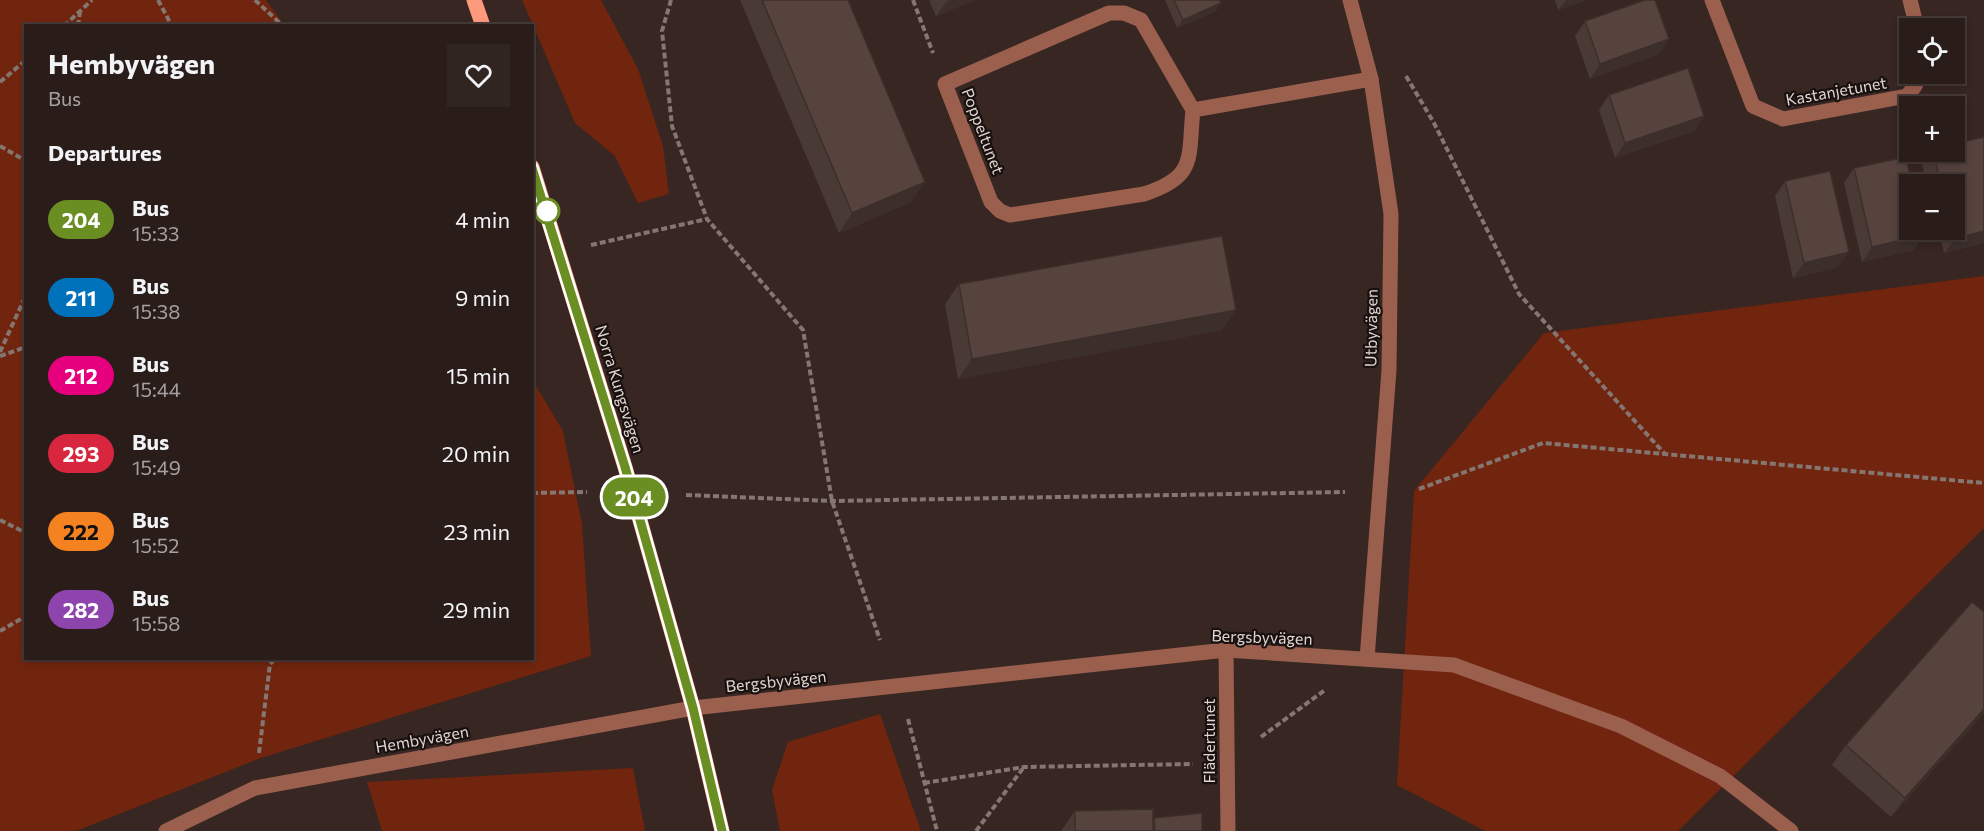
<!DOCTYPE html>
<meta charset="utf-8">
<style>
:root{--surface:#291c19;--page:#312522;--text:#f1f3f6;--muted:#a5a1a2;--line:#453a38}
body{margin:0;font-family:Commissioner,sans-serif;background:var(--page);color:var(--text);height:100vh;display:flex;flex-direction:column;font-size:22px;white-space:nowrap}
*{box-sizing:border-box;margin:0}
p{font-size:20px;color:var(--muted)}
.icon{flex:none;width:33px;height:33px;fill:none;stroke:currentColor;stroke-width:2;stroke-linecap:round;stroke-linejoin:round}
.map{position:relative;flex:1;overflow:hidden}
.drawer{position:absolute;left:24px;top:24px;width:510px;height:636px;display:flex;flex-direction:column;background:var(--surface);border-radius:0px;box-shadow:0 3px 9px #0003,0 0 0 2px var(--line)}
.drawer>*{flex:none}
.badge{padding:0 12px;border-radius:20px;font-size:21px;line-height:39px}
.tools{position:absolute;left:1899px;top:18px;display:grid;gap:12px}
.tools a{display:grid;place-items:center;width:66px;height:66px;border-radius:0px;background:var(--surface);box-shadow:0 3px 9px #0003,0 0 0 2px var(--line);font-size:30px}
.map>.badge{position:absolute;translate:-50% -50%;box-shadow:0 0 0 3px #fff}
h2{padding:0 24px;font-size:22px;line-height:54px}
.round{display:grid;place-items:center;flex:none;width:63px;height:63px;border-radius:0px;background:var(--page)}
.summary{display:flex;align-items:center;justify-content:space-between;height:102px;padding:0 24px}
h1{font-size:28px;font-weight:700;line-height:45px}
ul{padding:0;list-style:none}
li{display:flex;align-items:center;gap:18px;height:78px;padding:0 24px}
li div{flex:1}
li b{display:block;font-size:22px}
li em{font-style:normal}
li .badge{min-width:66px;font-weight:700;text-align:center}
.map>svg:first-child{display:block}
</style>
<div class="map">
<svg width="1984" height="831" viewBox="0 0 1984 831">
<rect width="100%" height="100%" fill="#372621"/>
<g fill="#71250e">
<polygon points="0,0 266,0 284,25 26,26 26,658 532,658 533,381 563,431 582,524 591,656 261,758 76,831 0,831"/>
<polygon points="522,0 601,0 638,69 663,146 669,194 638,203 615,156 575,123"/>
<polygon points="1984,276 1984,528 1678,831 1485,831 1397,785 1414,491 1544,333"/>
<polygon points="880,714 921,831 780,831 772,790 788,742"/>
<polygon points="633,768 645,831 382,831 367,782"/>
</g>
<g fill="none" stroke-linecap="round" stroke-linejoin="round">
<g stroke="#847671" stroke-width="4" stroke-dasharray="6 3" stroke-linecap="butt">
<polyline points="158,0 172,26"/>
<polyline points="255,0 283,26"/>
<polyline points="671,0 662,31 672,126 707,219 803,330 832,501 880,640"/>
<polyline points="913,0 933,53"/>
<polyline points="64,26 92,0"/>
<polyline points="78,26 80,12"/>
<polyline points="1406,76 1434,123 1519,294 1664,453"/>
<polyline points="0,82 26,60"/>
<polyline points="0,146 26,161"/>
<polyline points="591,245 707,219"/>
<polyline points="0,352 26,295"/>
<polyline points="0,356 26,347"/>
<polyline points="1419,489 1543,443 1984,483"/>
<polyline points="532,493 587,492"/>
<polyline points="686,495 832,501 1345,492"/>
<polyline points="0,520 26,533"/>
<polyline points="0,631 26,616"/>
<polyline points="908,719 937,831"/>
<polyline points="1261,737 1325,690"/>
<polyline points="259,753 270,664 276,658"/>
<polyline points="924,783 1024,767 1193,764"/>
<polyline points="976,831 1024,767"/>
</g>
<g stroke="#9b5f4e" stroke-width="15">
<polyline points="1350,0 1371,79 1391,214 1389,370 1367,659"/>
<polyline points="1712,0 1753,106 1783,119 1907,96 1915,86 1921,74"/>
<polyline points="1910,0 1917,28"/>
<path d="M1193 110 1141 20 1124 13H1109L945 84 991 202 1000 211 1010 215 1144 194C1197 177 1188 158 1193 110L1371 79"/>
<polyline points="1226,650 1228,831"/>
<polyline points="166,831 255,788 693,708 1226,650 1454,665 1621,726 1720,776 1791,831"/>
</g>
<g stroke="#fd997d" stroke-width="15">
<polyline points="474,0 483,26"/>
<polyline points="532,167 625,467 693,708 722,831"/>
</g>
</g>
<g fill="#4a3a35">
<polygon points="740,0 848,0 911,202 839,233"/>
<polygon points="929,0 975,0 936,16"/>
<polygon points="1165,0 1220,0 1216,11 1177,28"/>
<polygon points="1555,0 1587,0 1558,10"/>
<polygon points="1585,21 1659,54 1590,79 1575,36"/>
<polygon points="1609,95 1704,116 1694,131 1615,158 1599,110"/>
<polygon points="1984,137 1984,243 1944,253 1938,230 1954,230 1954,184 1927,184 1922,164 1931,152 1954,152"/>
<polygon points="1854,168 1914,250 1862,262 1844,183"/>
<polygon points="1785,181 1838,267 1793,278 1775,196"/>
<polygon points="959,284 1222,330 958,379 945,304"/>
<polygon points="1984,612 1984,713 1891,817 1832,765 1846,745"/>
<polygon points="1075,811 1153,820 1154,818 1202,831 1061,831"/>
</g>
<g fill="#3c2f2b">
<polygon points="950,0 975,0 936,16 947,1"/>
<polygon points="1566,0 1587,0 1558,10"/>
<polygon points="1221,3 1216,11 1177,28 1183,20"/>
<polygon points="1669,39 1659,54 1590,79 1600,64"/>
<polygon points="1704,116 1694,131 1615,158 1625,143"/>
<polygon points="925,182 911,202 839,233 852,213"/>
<polygon points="1984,231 1984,243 1944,253 1955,239"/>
<polygon points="1924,235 1914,250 1862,262 1872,247"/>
<polygon points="1849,252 1838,267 1793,278 1804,263"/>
<polygon points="1236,310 1222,330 958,379 972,359"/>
<polygon points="1984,709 1984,713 1891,817 1905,798"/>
</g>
<g fill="#56433e" stroke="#3c2f2b" stroke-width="1.5">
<polygon points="762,0 848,0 925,182 852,213"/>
<polygon points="1174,0 1220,0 1221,3 1183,20"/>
<polygon points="1645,0 1655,0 1669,39 1600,64 1585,21"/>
<polygon points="1688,68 1704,116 1625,143 1609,95"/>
<polygon points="1984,137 1984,231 1955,239 1952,230 1954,230 1954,184 1941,184 1933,152 1954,152 1954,144"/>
<polygon points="1906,157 1912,184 1910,184 1910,230 1923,230 1924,235 1872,247 1854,168"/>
<polygon points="1830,171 1849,252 1804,263 1785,181"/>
<polygon points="1222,236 1236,310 972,359 959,284"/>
<polygon points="1972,602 1984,612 1984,709 1905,798 1846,745"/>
<polygon points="1153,809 1153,831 1075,831 1075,811"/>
<polygon points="1202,813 1202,831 1155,831 1154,818"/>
</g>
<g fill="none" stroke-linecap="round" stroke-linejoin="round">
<g stroke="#fff" stroke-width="14">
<polyline id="line" points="532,168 625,467 693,708 722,831"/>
</g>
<use href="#line" stroke="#6b8e23" stroke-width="9"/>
</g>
<circle fill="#fff" stroke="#6b8e23" stroke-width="3" cx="547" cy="211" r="12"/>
<g text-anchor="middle" stroke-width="4.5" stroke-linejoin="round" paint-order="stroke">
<g font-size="16" fill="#e0d5d1" stroke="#19110f">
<text transform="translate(1836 91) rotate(-10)" y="6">Kastanjetunet</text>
<text transform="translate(983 131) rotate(69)" y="6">Poppeltunet</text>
<text transform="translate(1371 328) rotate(-89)" y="6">Utbyvägen</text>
<text transform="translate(620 389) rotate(73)" y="6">Norra Kungsvägen</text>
<text transform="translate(1262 637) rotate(2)" y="6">Bergsbyvägen</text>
<text transform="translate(776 681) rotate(-6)" y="6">Bergsbyvägen</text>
<text transform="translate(422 739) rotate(-10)" y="6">Hembyvägen</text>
<text transform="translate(1209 741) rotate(-90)" y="6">Flädertunet</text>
</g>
</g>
</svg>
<div class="tools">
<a><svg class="icon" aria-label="locate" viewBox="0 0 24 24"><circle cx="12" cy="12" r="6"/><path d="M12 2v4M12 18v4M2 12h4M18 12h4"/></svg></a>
<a>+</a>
<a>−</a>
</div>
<b class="badge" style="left:634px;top:497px;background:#6b8e23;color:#fff">204</b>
<section class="drawer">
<div class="summary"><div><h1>Hembyvägen</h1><p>Bus</p></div><a class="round"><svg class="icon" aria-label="heart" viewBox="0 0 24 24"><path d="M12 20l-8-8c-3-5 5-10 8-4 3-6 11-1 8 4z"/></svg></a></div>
<h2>Departures</h2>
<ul>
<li><span class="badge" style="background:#6b8e23;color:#fff">204</span><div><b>Bus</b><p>15:33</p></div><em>4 min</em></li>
<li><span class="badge" style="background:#0072bc;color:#fff">211</span><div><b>Bus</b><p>15:38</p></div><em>9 min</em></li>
<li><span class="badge" style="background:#e6007e;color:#fff">212</span><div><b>Bus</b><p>15:44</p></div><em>15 min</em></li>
<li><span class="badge" style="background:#d7263d;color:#fff">293</span><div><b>Bus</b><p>15:49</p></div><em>20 min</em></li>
<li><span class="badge" style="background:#f58220;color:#111">222</span><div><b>Bus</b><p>15:52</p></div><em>23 min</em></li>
<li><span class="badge" style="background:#8e44ad;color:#fff">282</span><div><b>Bus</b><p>15:58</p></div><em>29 min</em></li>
</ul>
</section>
</div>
